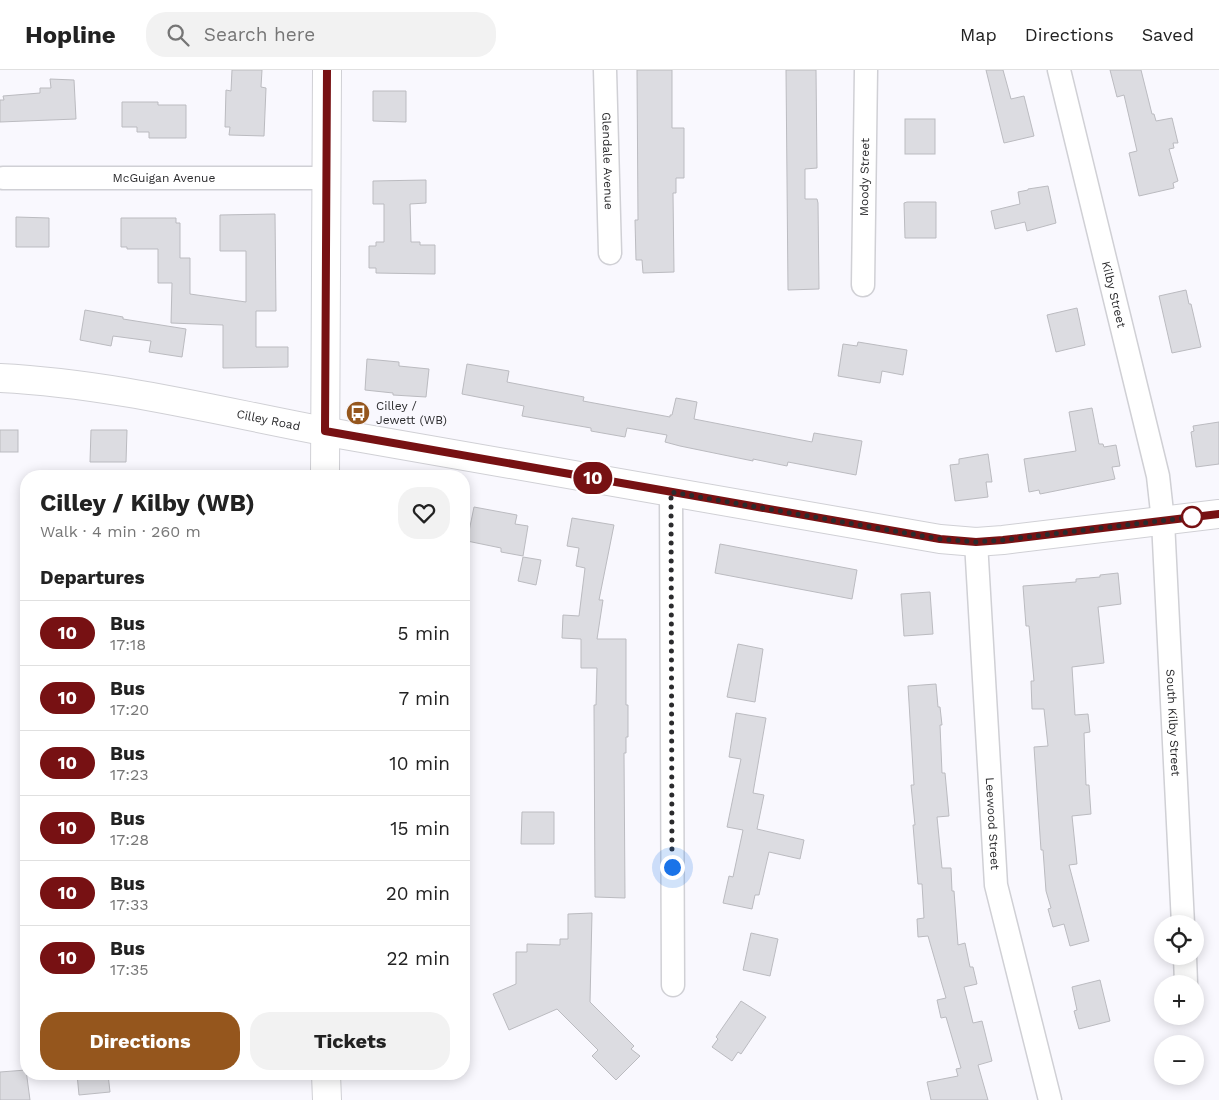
<!DOCTYPE html>
<meta charset="utf-8">
<style>
:root{--surface:#fff;--page:#f2f2f2;--text:#222;--muted:#767676;--line:#e0e0e0;--accent:#95561d}
body{margin:0;font-family:"Work Sans",sans-serif;background:var(--page);color:var(--text);height:100vh;display:flex;flex-direction:column;font-size:19px;white-space:nowrap}
*{box-sizing:border-box;margin:0}
p{font-size:16px;color:var(--muted)}
.icon{flex:none;width:28px;height:28px;fill:none;stroke:currentColor;stroke-width:2;stroke-linecap:round;stroke-linejoin:round}
.map{position:relative;flex:1;overflow:hidden}
.panel{position:absolute;left:20px;top:400px;width:450px;height:610px;display:flex;flex-direction:column;background:var(--surface);border-radius:20px;box-shadow:0 2px 12px #0003}
.panel>*{flex:none}
.badge{padding:0 10px;border-radius:16px;font-size:18px;line-height:32px}
.fabs{position:absolute;left:1154px;top:845px;display:grid;gap:10px}
.fabs a{display:grid;place-items:center;width:50px;height:50px;border-radius:50%;background:var(--surface);box-shadow:0 2px 12px #0003;font-size:25px}
.you{position:absolute;width:25px;height:25px;margin:-12px;border:4px solid #fff;border-radius:50%;background:#1a73e8;box-shadow:0 0 0 8px #1a73e833}
.map>.badge{position:absolute;translate:-50% -50%;box-shadow:0 0 0 2px #fff}
h2{padding:0 20px;font-size:19px;line-height:45px}
.round{display:grid;place-items:center;flex:none;width:52px;height:52px;border-radius:20px;background:var(--page)}
.summary{display:flex;align-items:center;justify-content:space-between;height:85px;padding:0 20px}
h1{font-size:24px;font-weight:700;line-height:38px}
.action{display:flex;gap:10px;margin-top:auto;padding:10px 20px}
.action a{flex:1;height:58px;border-radius:20px;background:var(--accent);color:#fff;font-size:20px;font-weight:700;line-height:58px;text-align:center}
.action a+a{background:var(--page);color:var(--text)}
ul{padding:0;list-style:none}
li{display:flex;align-items:center;gap:15px;height:65px;padding:0 20px;border-top:1px solid var(--line)}
li div{flex:1}
li b{display:block;font-size:19px}
li em{font-style:normal}
li .badge{min-width:55px;font-weight:700;text-align:center}
header{display:flex;align-items:center;gap:30px;box-sizing:border-box;height:70px;padding:0 25px;background:var(--surface);border-bottom:1px solid var(--line)}
header strong{font-size:24px}
nav{display:flex;gap:28px;margin-inline-start:auto;font-size:18px}
.search{width:350px;height:45px;background:var(--page);display:flex;align-items:center;gap:12px;box-sizing:border-box;padding:0 18px;border-radius:20px;color:var(--muted);font-size:19px}
.map>svg:first-child{display:block}
</style>
<header>
<strong>Hopline</strong>
<div class="search"><svg class="icon" aria-label="search" viewBox="0 0 24 24"><circle cx="10" cy="10" r="6"/><path d="M15 15l6 6"/></svg>Search here</div>
<nav><a>Map</a><a>Directions</a><a>Saved</a></nav>
</header>
<div class="map">
<svg width="1219" height="1030" viewBox="0 0 1219 1030">
<rect width="100%" height="100%" fill="#f9f8fe"/>
<g fill="#dcdce1" stroke="#bbbbc0">
<polygon points="232,0 262,0 261,17 266,18 264,66 229,65 230,57 225,57 226,20 231,21"/>
<polygon points="637,0 672,0 672,58 684,58 684,108 676,108 676,123 673,123 674,202 643,203 642,190 636,190 635,150 638,150"/>
<polygon points="786,0 816,0 817,98 805,99 805,129 817,129 818,133 819,219 788,220"/>
<polygon points="986,0 1003,0 1011,29 1024,26 1034,66 1004,73"/>
<polygon points="1110,0 1141,0 1152,44 1154,44 1156,51 1172,48 1178,73 1173,73 1174,78 1169,79 1178,111 1173,113 1174,118 1139,126 1129,83 1137,81 1124,25 1117,27"/>
<polygon points="50,9 74,10 76,49 0,52 0,30 4,30 3,26 40,23 40,18 51,18"/>
<polygon points="373,21 406,21 406,52 373,51"/>
<polygon points="122,32 158,32 158,35 186,35 186,68 149,68 149,62 137,62 137,57 122,57"/>
<rect x="905" y="49" width="30" height="35"/>
<polygon points="426,110 426,133 410,134 411,172 420,172 420,175 435,175 435,204 376,203 376,198 369,198 369,176 376,176 376,172 384,172 384,134 373,134 373,111"/>
<polygon points="1048,116 1056,153 1027,161 1025,152 995,159 991,141 1020,134 1018,122 1028,120 1028,119"/>
<polygon points="907,132 936,132 936,168 905,168 904,133"/>
<polygon points="275,144 276,241 256,241 256,277 288,277 288,297 223,298 223,255 171,253 172,213 158,213 158,179 127,179 127,177 121,177 121,148 176,148 176,153 180,153 180,188 190,188 190,224 246,232 246,181 220,181 220,145"/>
<polygon points="16,147 49,148 49,177 16,177"/>
<polygon points="1186,220 1189,234 1191,234 1201,277 1172,283 1159,226"/>
<polygon points="1077,238 1085,275 1056,282 1047,245"/>
<polygon points="85,240 123,247 123,249 186,259 182,287 149,282 151,271 113,266 111,276 80,270"/>
<polygon points="858,272 907,280 903,305 882,301 880,313 838,306 843,274 857,276"/>
<polygon points="367,289 399,292 399,296 429,299 426,327 393,325 393,323 365,320"/>
<polygon points="467,294 509,301 507,312 584,327 583,331 670,347 670,345 672,345 676,328 697,332 694,349 812,372 814,363 862,371 856,405 788,392 787,396 753,389 753,391 680,376 665,372 667,365 627,358 625,367 591,361 591,358 522,346 524,336 462,324"/>
<polygon points="1092,338 1099,374 1103,374 1104,377 1116,375 1120,396 1112,397 1115,409 1040,424 1039,420 1029,422 1024,389 1076,381 1069,342"/>
<polygon points="1219,352 1219,394 1196,397 1191,362 1194,361 1193,356"/>
<rect x="0" y="360" width="18" height="22"/>
<polygon points="91,360 127,360 126,392 90,392"/>
<polygon points="988,384 992,412 986,412 988,427 955,431 950,395 959,394 959,389"/>
<polygon points="474,437 517,445 515,454 528,456 523,486 501,482 501,478 467,471"/>
<polygon points="572,448 614,455 599,530 603,530 597,569 626,569 626,635 628,635 628,667 626,667 626,683 624,683 625,828 595,827 594,635 596,635 597,598 581,598 581,569 562,568 563,545 579,546 585,498 576,496 579,478 567,476"/>
<polygon points="720,474 857,500 852,529 715,503"/>
<polygon points="523,487 541,490 536,515 518,511"/>
<polygon points="1118,503 1121,534 1098,537 1104,593 1072,597 1075,645 1088,644 1090,662 1084,663 1086,715 1089,715 1091,744 1072,746 1077,794 1069,795 1089,871 1070,876 1064,854 1053,857 1048,839 1051,838 1046,821 1043,780 1041,780 1034,677 1048,676 1044,639 1032,639 1031,611 1034,611 1029,556 1026,556 1023,516 1076,512 1076,509 1100,507 1100,505"/>
<polygon points="930,522 933,564 904,566 901,524"/>
<polygon points="738,574 763,579 755,632 727,627"/>
<polygon points="936,614 938,637 940,637 942,655 940,655 942,703 945,703 949,746 937,747 942,798 951,798 952,821 954,821 958,875 965,873 970,897 973,897 977,914 964,917 973,953 982,951 992,991 978,995 988,1030 931,1030 927,1012 958,1006 956,999 961,998 946,947 941,948 937,930 946,928 928,866 918,867 917,849 924,848 922,814 918,814 913,755 915,755 911,715 914,715 908,616"/>
<polygon points="736,643 766,648 753,723 764,725 757,759 804,770 800,789 769,782 759,825 755,825 752,839 723,833 729,806 733,807 743,760 727,757 741,689 729,687"/>
<polygon points="522,742 554,742 554,774 521,774"/>
<polygon points="592,843 590,932 634,976 631,979 640,986 616,1010 592,986 598,980 557,939 509,960 493,924 516,914 516,882 527,882 527,874 560,875 560,869 568,869 568,844"/>
<polygon points="751,863 778,869 770,906 743,900"/>
<polygon points="1100,910 1110,951 1079,959 1074,941 1077,940 1072,917"/>
<polygon points="741,931 766,947 741,984 738,982 732,991 712,977 718,969 716,967"/>
<polygon points="26,1000 30,1030 0,1030 0,1002"/>
<polygon points="77,1004 108,1004 110,1022 79,1025"/>
</g>
<g fill="none" stroke-linecap="round" stroke-linejoin="round">
<g stroke="#d0d0d5" stroke-width="25">
<g id="minor">
<path id="s1" d="M605 0 610 183"/>
<path id="s2" d="M1059 0 1158 406 1163 451 1183 854"/>
<path id="s3" d="M3 108H327"/>
<path id="s4" d="M863 215 866 0"/>
<polyline points="671,422 673,915"/>
<path id="s5" d="M976 472 996 815 1050 1030"/>
<polyline points="1185,886 1186,914"/>
</g>
</g>
<g stroke="#d0d0d5" stroke-width="30">
<g id="tertiary">
<path id="s6" d="M0 308C119 314 233 345 350 366 547 401 744 435 940 469L976 472 1003 470 1219 444"/>
<polyline points="325,406 327,0"/>
<polyline points="326,1004 327,1030"/>
</g>
</g>
<use href="#minor" stroke="#fff" stroke-width="22"/>
<use href="#tertiary" stroke="#fff" stroke-width="28"/>
</g>
<g fill="none" stroke-linecap="round" stroke-linejoin="round">
<g stroke="#fff" stroke-width="11">
<polyline id="line" points="327,0 325,361 940,469 976,472 1003,470 1219,444"/>
</g>
<use href="#line" stroke="#771113" stroke-width="8"/>
<polyline stroke="#2b2b2d" stroke-width="5" stroke-dasharray="0 9" points="672,797 671,422 940,469 976,472 1003,470 1192,447"/>
</g>
<defs>
<g id="bus-disc" transform="scale(1.25)"><circle r="9.5" fill="#95561d" stroke="#f9f8fe"/><path d="M-5-6H5V4H4V6H2V4H-2V6H-4V4H-5ZM-3.5-4V0h7V-4ZM-3.5 1.2v1.5H-2V1.2ZM2 1.2v1.5H3.5V1.2Z" fill="#fff"/></g>
</defs>
<g fill-rule="evenodd">
<use href="#bus-disc" x="358" y="343"/>
</g>
<circle fill="#fff" stroke="#771113" stroke-width="2.5" cx="1192" cy="447" r="10"/>
<g text-anchor="middle" stroke-width="4" stroke-linejoin="round" paint-order="stroke">
<g font-size="12" fill="#2b2b2d" stroke="#f9f8fe">
<text dy="4" stroke="none"><textPath href="#s1" startOffset="91">Glendale Avenue</textPath></text>
<text dy="4" stroke="none"><textPath href="#s4" startOffset="108">Moody Street</textPath></text>
<text dy="4" stroke="none"><textPath href="#s3" startOffset="161">McGuigan Avenue</textPath></text>
<text dy="4" stroke="none"><textPath href="#s2" startOffset="231">Kilby Street</textPath></text>
<text dy="4" stroke="none"><textPath href="#s6" startOffset="272">Cilley Road</textPath></text>
<text dy="4" stroke="none"><textPath href="#s2" startOffset="665">South Kilby Street</textPath></text>
<text dy="4" stroke="none"><textPath href="#s5" startOffset="282">Leewood Street</textPath></text>
</g>
<g font-size="12" fill="#2b2b2d" stroke="#f9f8fe" text-anchor="start">
<text x="376" y="340">Cilley /<tspan x="376" dy="14">Jewett (WB)</tspan></text>
</g>
</g>
</svg>
<div class="fabs">
<a><svg class="icon" aria-label="locate" viewBox="0 0 24 24"><circle cx="12" cy="12" r="6"/><path d="M12 2v4M12 18v4M2 12h4M18 12h4"/></svg></a>
<a>+</a>
<a>−</a>
</div>
<div class="you" style="left:672px;top:797px"></div>
<b class="badge" style="left:593px;top:408px;background:#771113;color:#fff">10</b>
<section class="panel">
<div class="summary"><div><h1>Cilley / Kilby (WB)</h1><p>Walk · 4 min · 260 m</p></div><a class="round"><svg class="icon" aria-label="heart" viewBox="0 0 24 24"><path d="M12 20l-8-8c-3-5 5-10 8-4 3-6 11-1 8 4z"/></svg></a></div>
<h2>Departures</h2>
<ul>
<li><span class="badge" style="background:#771113;color:#fff">10</span><div><b>Bus</b><p>17:18</p></div><em>5 min</em></li>
<li><span class="badge" style="background:#771113;color:#fff">10</span><div><b>Bus</b><p>17:20</p></div><em>7 min</em></li>
<li><span class="badge" style="background:#771113;color:#fff">10</span><div><b>Bus</b><p>17:23</p></div><em>10 min</em></li>
<li><span class="badge" style="background:#771113;color:#fff">10</span><div><b>Bus</b><p>17:28</p></div><em>15 min</em></li>
<li><span class="badge" style="background:#771113;color:#fff">10</span><div><b>Bus</b><p>17:33</p></div><em>20 min</em></li>
<li><span class="badge" style="background:#771113;color:#fff">10</span><div><b>Bus</b><p>17:35</p></div><em>22 min</em></li>
</ul>
<div class="action"><a>Directions</a><a>Tickets</a></div>
</section>
</div>
